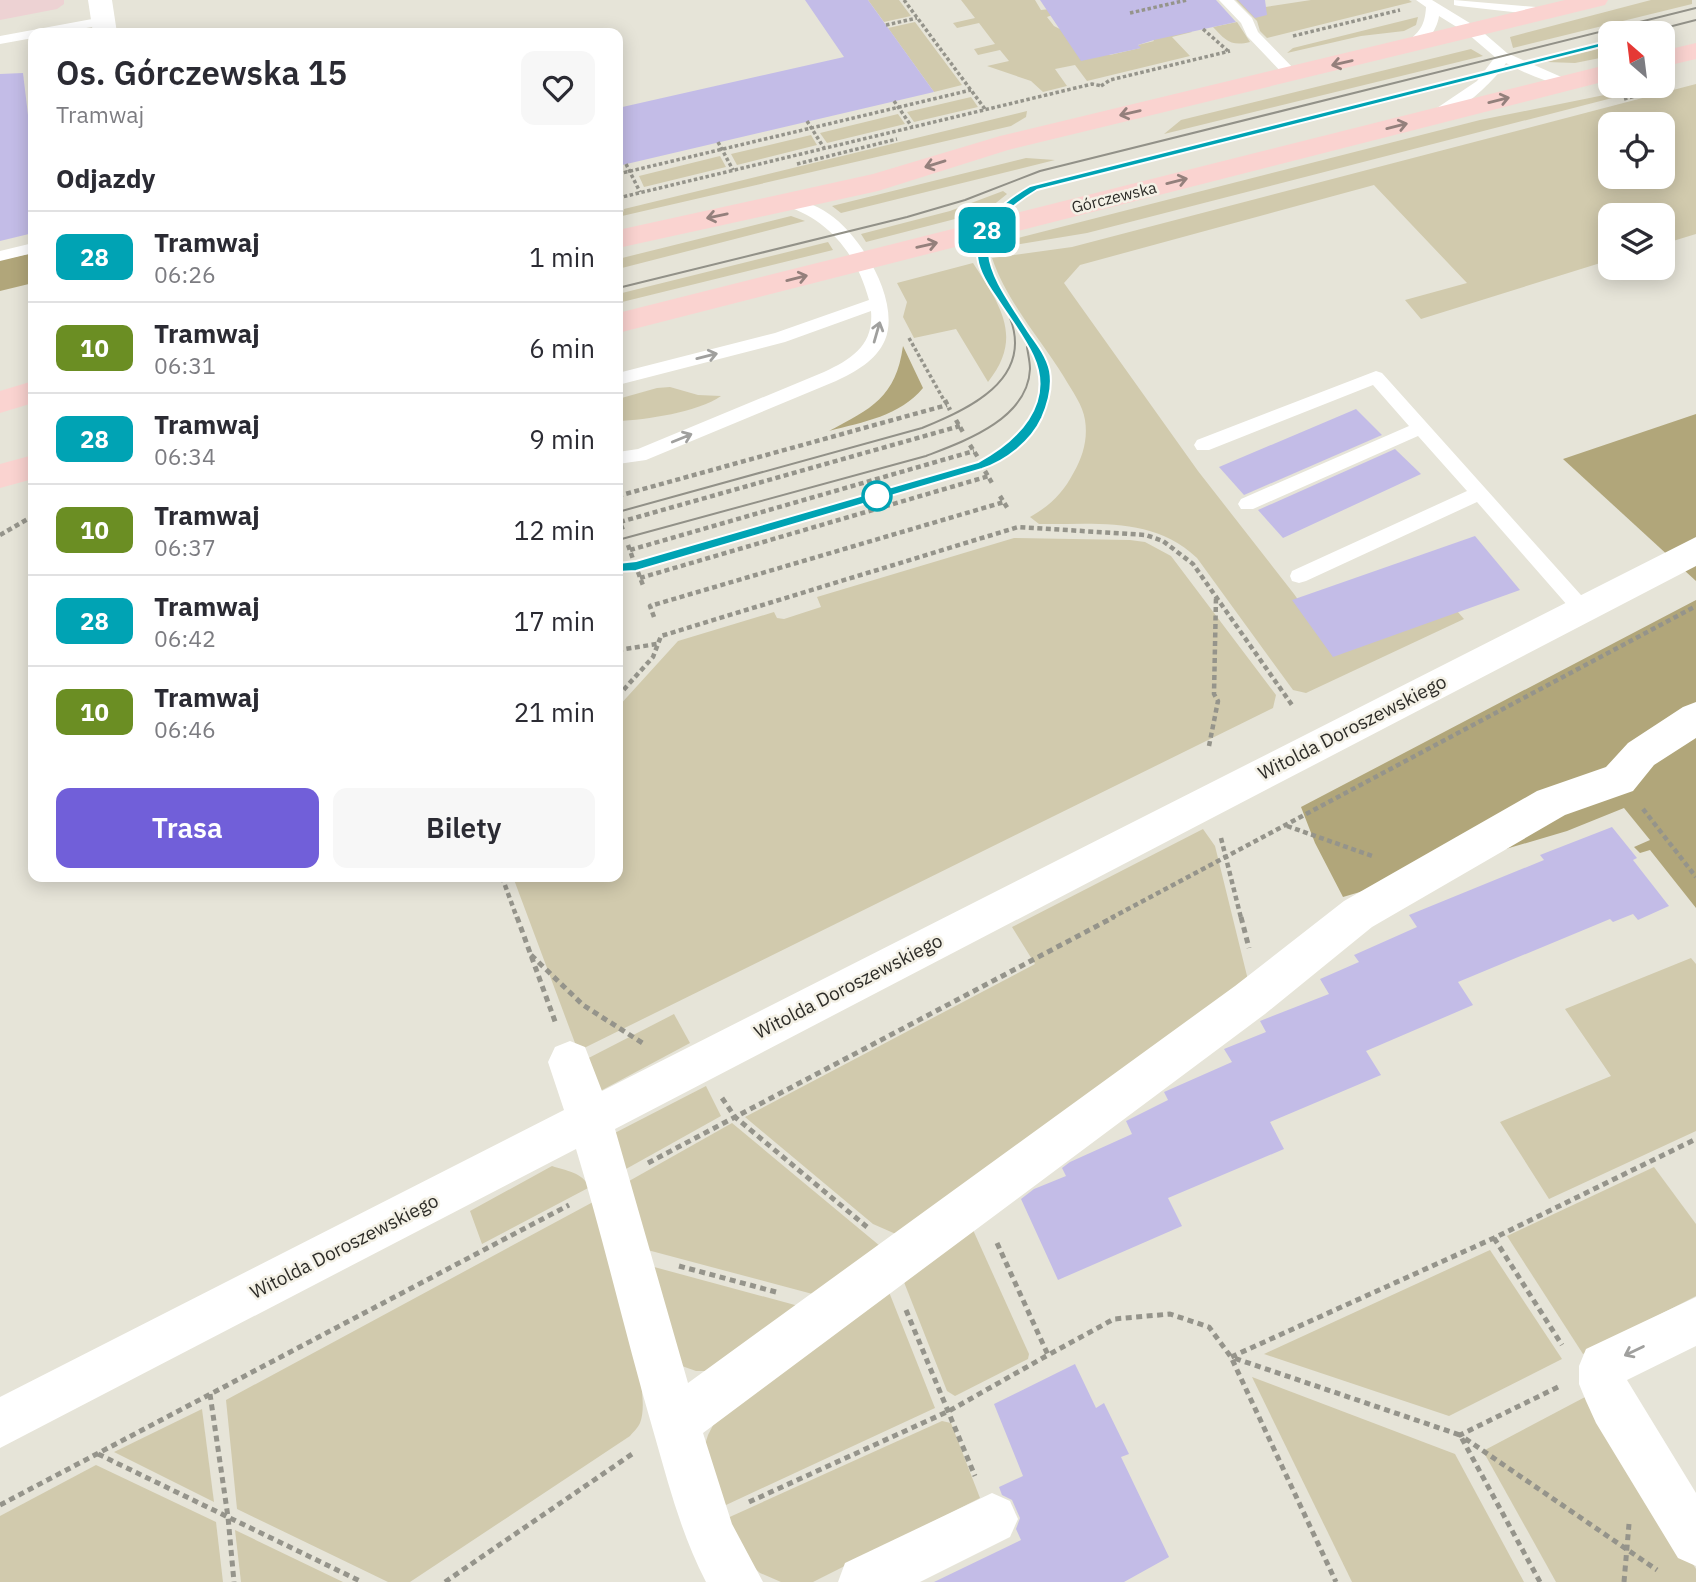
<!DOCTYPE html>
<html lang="pl">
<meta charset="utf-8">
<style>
:root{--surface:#fff;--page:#f7f7f7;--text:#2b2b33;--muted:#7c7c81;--line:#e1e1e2;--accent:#715fd9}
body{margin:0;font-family:"IBM Plex Sans",sans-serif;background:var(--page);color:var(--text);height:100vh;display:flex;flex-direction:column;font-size:26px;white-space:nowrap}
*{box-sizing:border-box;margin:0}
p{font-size:23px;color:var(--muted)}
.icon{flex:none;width:38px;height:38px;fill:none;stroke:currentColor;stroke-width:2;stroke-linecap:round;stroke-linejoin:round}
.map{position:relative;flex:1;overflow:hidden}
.drawer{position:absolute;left:28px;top:28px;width:595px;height:854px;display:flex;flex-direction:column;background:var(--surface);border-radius:14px;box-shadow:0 4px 18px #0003}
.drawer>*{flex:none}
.badge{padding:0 14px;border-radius:10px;font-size:24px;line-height:46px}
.needle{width:46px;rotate:332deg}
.buttons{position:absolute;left:1598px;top:21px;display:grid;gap:14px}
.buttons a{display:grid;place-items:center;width:77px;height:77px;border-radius:14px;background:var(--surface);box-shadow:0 4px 18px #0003;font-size:35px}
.map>.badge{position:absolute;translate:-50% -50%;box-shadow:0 0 0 4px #fff}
h2{padding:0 28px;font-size:26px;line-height:63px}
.round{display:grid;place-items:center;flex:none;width:74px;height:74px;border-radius:14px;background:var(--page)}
.head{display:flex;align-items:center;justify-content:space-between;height:119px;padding:0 28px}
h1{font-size:33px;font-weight:600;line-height:52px}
.button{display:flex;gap:14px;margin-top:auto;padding:14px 28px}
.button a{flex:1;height:80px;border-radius:14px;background:var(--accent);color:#fff;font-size:28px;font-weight:600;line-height:80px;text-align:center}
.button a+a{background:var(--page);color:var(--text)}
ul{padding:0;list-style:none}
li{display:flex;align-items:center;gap:21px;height:91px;padding:0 28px;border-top:2px solid var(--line)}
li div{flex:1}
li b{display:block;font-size:26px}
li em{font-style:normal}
li .badge{min-width:77px;font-weight:700;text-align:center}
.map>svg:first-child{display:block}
</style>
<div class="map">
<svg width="1696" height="1582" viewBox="0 0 1696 1582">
<rect width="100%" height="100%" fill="#e6e4d8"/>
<polygon fill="#edd2d3" points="0,0 64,0 64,4 57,9 0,20"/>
<g fill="#d1caad" fill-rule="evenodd">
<polygon points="868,0 899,0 911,16 884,22"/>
<polygon points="961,0 1035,0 1041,10 1050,9 1055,14 1047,17 1054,26 1110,55 1140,48 1138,45 1154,41 1151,37 1172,10 1192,32 1172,37 1190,56 1087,81 1075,65 1055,69 1067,86 1043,92 1031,81 987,66 1009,61 1000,50 978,55 974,49 995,44 979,23 957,28 953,23 975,18"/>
<polygon points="1236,0 1250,0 1259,8 1311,0 1409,0 1412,2 1267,38 1260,31 1257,21"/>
<polygon points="1651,0 1692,0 1692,4 1513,48 1510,37"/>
<polygon points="1418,17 1416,25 1404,31 1361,36 1287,53 1293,48"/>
<polygon points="915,22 962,85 934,92 888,28"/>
<path d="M1237 22 1250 42C1231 47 1225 40 1213 27Z"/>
<polygon points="1610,46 1610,56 1575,63 1547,62"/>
<polygon points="1471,49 1483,56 1164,134 1181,120"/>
<path d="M1696 84V234L1663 244 1662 215H1610V260L1421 319 1405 300 1467 283 1374 185 1080 265 1064 283 1198 471 1294 594 1335 652 1457 611 1464 619 1306 693 1293 690 1197 558C1152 516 1096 525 1039 524L1030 517C1051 505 1063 493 1074 472 1083 456 1088 439 1085 420 1083 405 1072 391 1064 377 1040 338 1007 302 992 258L1072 247ZM1610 124H1662V177H1610Z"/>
<polygon points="1644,87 1647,89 1087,233 1002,247 998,243 1480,120"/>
<polygon points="971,97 978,107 914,122 907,112"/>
<polygon points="1027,111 1026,117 1011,126 622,216 624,209"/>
<polygon points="898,114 905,124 827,143 820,133"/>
<polygon points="811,135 817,145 737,165 731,154"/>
<polygon points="720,156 726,167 644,187 639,176"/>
<polygon points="1026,158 1055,160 841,213 832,206"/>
<polygon points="1003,191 1007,194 986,211 866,242 861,234 950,211"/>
<polygon points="791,216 805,221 618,269 618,259"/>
<polygon points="828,242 833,250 618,303 618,294"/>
<path d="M973 263C1000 305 1024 337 988 382L956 329 914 338 903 317 907 302 897 283Z"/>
<path d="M670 387 698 395 721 396C698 412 646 420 618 421V399L657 388Z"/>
<polygon points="1014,538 1130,540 1145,542 1171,556 1276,695 1273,708 578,1051 513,877 618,877 618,707 678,641 774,612 777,618 784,619 821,607 817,597"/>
<polygon points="1203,829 1215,846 1249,984 898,1235 873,1224 745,1117 1035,964 1012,927"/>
<polygon points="1691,958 1696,964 1696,1131 1549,1199 1500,1122 1611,1076 1565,1009"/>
<polygon points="674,1014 690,1043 591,1096 577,1064"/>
<polygon points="706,1086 721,1116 617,1174 605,1138"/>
<polygon points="732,1123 880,1246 820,1296 640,1248 622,1185"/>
<path d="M552 1166C567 1171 581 1172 590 1187L482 1244 470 1211Z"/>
<polygon points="1654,1167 1696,1224 1696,1296 1583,1354 1507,1236"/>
<path d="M593 1202C605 1244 655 1388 640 1423 638 1428 633 1432 630 1436L410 1582H388L237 1509 226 1400Z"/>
<polygon points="969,1221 1029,1354 1028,1359 955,1396 947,1391 900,1272"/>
<polygon points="1490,1250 1562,1359 1449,1416 1264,1354"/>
<polygon points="643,1264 806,1308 709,1371 696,1371 679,1365"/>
<polygon points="887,1287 935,1408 726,1505 719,1504 702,1454 708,1435 723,1406"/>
<polygon points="1252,1377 1455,1454 1524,1582 1352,1582"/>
<polygon points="1587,1396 1696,1569 1696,1582 1556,1582 1483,1451"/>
<polygon points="202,1409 214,1502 114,1452"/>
<polygon points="942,1421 951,1423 980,1498 813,1582 781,1582 760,1573 739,1554 723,1520"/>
<polygon points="96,1465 216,1522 223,1582 0,1582 0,1516"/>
<polygon points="235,1530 343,1582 241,1582"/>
</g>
<g fill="#b1a67a">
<polygon points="33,253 33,283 0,291 0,260"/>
<path d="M903 346 923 388C900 416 863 422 829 431 871 409 896 397 903 346Z"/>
<polygon points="1696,414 1696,581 1563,459"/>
<polygon points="1696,600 1696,908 1650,850 1640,853 1634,847 1650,840 1624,808 1567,831 1343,897 1315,843 1301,807"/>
</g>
<g fill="#c3bce7">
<polygon points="805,0 868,0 934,92 618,166 618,108 844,57"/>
<polygon points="1040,0 1216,0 1236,22 1154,40 1138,45 1141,48 1081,61"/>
<polygon points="1238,0 1265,0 1267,15 1255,18"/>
<polygon points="23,73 33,157 33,233 0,241 0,74"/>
<polygon points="1356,409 1382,435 1244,495 1219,467"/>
<polygon points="1395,449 1421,474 1283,538 1258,510"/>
<polygon points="1475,536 1520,590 1333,657 1292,600"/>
<polygon points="1612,827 1637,858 1633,860 1669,906 1638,920 1633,914 1613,922 1610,919 1458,982 1473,1005 1366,1051 1381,1075 1270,1122 1284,1149 1168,1198 1182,1226 1058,1280 1021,1199 1034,1189 1066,1176 1062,1168 1070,1162 1132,1134 1126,1121 1168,1100 1164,1092 1232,1062 1224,1049 1266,1032 1260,1021 1329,994 1320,979 1359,962 1354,955 1417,927 1409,915 1544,860 1540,855"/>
<polygon points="1075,1364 1096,1408 1104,1403 1129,1454 1121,1457 1169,1557 1124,1582 934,1582 1021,1540 1016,1529 1020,1518 1012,1500 1002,1495 999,1487 1023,1476 994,1404"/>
</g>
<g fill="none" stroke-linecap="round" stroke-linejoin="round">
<g stroke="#95948b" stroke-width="3.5" stroke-dasharray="3.5 2.5" stroke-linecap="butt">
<polyline points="904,0 985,109"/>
<polyline points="1130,13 1187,0"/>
<polyline points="886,25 917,18"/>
<polyline points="1203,29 1228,51"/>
<polyline points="1293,36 1400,10"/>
<polyline points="1101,86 1110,80 1230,51"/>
<polyline points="1624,99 1663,89"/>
<polyline points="894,101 912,127"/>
<polyline points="807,121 824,148"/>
<polyline points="718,142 733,170"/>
<polyline points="626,164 640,192"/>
<polyline points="797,164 897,139"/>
<polyline points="618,174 971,90"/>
<polyline points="618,198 1092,84 1102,86"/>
<polyline points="909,338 945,402"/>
</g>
<g stroke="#95948b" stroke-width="4.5" stroke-dasharray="5 3.5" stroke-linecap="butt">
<polyline points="945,400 950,410"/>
<polyline points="956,420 964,434"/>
<polyline points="970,445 979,459"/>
<polyline points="985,471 992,483"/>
<polyline points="618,496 947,405"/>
<polyline points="1000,496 1008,509"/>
<polyline points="618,517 624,533"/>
<polyline points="620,522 960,426"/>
<polyline points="0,535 33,516"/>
<polyline points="628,545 633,559"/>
<polyline points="630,550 974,451"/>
<polyline points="638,572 644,588"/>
<polyline points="640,578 989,476"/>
<polyline points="654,617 650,606 1004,502"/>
<polyline points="618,650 657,644"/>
<polyline points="618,696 653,657 661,636 1018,527 1146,535 1163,541 1193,564 1292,705"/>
<polyline points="1209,746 1218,701 1214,694 1216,597"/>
<polyline points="1643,809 1696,877"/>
<polyline points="1287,826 1375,857"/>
<polyline points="1221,838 1241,918"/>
<polyline points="502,877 517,918"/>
<polyline points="1111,918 1696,606"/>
</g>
<g stroke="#95948b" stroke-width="5" stroke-dasharray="6 4.5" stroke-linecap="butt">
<polyline points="517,917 556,1024"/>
<polyline points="1241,917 1249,948"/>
<polyline points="531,955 583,1005 644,1044"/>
<polyline points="722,1098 735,1117 867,1227"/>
<polyline points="648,1163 1114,917"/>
<polyline points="1494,1238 1562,1345"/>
<polyline points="997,1243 1048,1355 1114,1319 1170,1314 1209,1327 1231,1357 1336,1582"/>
<polyline points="679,1266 776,1292"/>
<polyline points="906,1310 975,1476"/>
<polyline points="1558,1387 1460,1435 1657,1570"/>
<polyline points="210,1394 228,1517 234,1582"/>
<polyline points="98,1454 362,1582"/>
<polyline points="749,1502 949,1411 1048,1355"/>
<polyline points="0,1505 569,1205"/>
<polyline points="445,1582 635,1452"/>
<polyline points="1540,1582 1460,1435 1231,1357 1494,1238 1696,1139"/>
<polyline points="1624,1582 1629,1524"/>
</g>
<g fill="#fff" fill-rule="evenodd">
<polygon points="1219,0 1234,0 1252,18 1258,32 1297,72 1297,78 1287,78 1247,36 1241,23"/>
<path d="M1416 0H1432L1478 28 1507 53 1575 83 1568 87C1546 82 1526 74 1506 63 1496 80 1448 125 1428 120L1426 117 1428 114 1477 81 1495 57 1468 34 1439 16C1437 31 1422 53 1404 50V44C1419 33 1425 26 1426 7Z"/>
<polygon points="1454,0 1548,8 1555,12 1548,16 1459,6 1454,5"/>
<polygon points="103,17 108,18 108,24 59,33 33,33 33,38 0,44 0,36"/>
<path d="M784 196C800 200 815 204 829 214 861 235 901 302 885 340 876 361 855 372 836 381L646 460 618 464V452L638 449 824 372C852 359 874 345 871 311L785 342 618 385V373L775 333 869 300C856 252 827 217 779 204L776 201Z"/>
<polygon points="33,243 33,253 0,261 0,251"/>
<polygon points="1376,371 1382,373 1589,604 1592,609 1589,614 1582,617 1575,614 1477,502 1306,581 1299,583 1292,581 1290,576 1292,571 1467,491 1418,436 1253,509 1241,509 1238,504 1241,499 1409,426 1373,385 1209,450 1197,450 1194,445 1197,440"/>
</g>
<g fill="#fff" fill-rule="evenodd">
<polygon points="88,0 112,0 117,33 93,33"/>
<path d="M1696 537V566L615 1129 688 1383 1235 986 1344 901 1537 791 1606 767 1628 743 1683 707 1696 702V738L1654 765 1633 791 1565 815 1372 927 1265 1014 703 1433 732 1524 763 1582H706C682 1536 669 1486 655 1437 627 1342 605 1244 576 1149L0 1448V1397L564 1110 548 1062 555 1047 570 1041 585 1047 602 1091Z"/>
<polygon points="1696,1297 1696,1346 1627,1380 1696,1493 1696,1566 1678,1558 1596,1423 1586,1401 1579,1384 1579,1366 1586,1349"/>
<polygon points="992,1493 1010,1501 1018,1519 1010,1537 920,1582 838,1582 845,1563"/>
</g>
<g fill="#fad3d0" fill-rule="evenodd">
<polygon points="1565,0 1608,0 1605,5 1008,150 878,191 618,248 618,230 873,174 1000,136"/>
<polygon points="1696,43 1696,59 1662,67 1662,51"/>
<polygon points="1610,64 1610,80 618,333 618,313"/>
<polygon points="33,381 33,403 0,413 0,391"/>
<polygon points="33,455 33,479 0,488 0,464"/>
</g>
<g stroke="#929188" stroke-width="2">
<polyline points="1645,33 1696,20"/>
<polyline points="618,288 907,217 965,200 1040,171 1696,8"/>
<path d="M618 512 922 428C967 410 1034 380 1010 318"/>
<path d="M618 540 926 456C965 441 1028 419 1030 369 1030 362 1028 354 1027 347"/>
<path d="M618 568 636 566 982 465C1012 448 1042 427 1042 389 1042 333 974 286 983 242 988 217 1016 202 1034 188L1610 42"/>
</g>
</g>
<defs><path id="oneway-shaft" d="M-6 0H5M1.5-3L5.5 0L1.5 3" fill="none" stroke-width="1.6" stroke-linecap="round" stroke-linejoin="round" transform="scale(1.75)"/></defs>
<g stroke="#94807c">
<use href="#oneway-shaft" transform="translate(1342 63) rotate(167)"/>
<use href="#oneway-shaft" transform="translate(1499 100) rotate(-14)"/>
<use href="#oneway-shaft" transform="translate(1130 113) rotate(167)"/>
<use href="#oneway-shaft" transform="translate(1397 126) rotate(-14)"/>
<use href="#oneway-shaft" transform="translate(935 164) rotate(163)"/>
<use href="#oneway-shaft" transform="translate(1177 181) rotate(-14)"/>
<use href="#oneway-shaft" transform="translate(717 216) rotate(168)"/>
<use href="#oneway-shaft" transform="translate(927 245) rotate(-13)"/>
<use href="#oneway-shaft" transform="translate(797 278) rotate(-14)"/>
</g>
<g stroke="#a0a09e">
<use href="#oneway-shaft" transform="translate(877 332) rotate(-74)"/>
<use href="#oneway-shaft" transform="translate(707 356) rotate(-14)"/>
<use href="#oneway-shaft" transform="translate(682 438) rotate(-22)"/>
<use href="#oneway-shaft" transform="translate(1634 1351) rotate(154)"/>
</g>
<path fill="#00a3b4" stroke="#fff" stroke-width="2" d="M1610 40 1614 42 1613 44 1037 190C958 237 991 273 1030 334 1038 345 1047 357 1050 371 1053 387 1048 404 1042 418 1031 442 1006 461 982 469L636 571 618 572 612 568 618 563 636 561 978 462C1017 441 1055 404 1033 356 1024 336 1008 316 996 297 988 286 977 268 977 254 978 221 1004 201 1030 186Z"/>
<circle fill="#fff" stroke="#00a3b4" stroke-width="3.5" cx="877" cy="496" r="14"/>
<g text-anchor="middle" stroke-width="5" stroke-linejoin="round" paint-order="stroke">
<g font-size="16" fill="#2d2c28" stroke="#f4f1e6">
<text transform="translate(1114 197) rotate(-14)" y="6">Górczewska</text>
</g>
<g font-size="19" fill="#2d2c28" stroke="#f4f1e6">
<text transform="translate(1352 727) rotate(-27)" y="7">Witolda Doroszewskiego</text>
<text transform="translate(848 986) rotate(-27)" y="7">Witolda Doroszewskiego</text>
<text transform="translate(344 1246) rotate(-27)" y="7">Witolda Doroszewskiego</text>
</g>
</g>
</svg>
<div class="buttons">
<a><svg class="needle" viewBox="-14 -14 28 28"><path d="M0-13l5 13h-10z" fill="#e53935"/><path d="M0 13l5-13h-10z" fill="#7c7c81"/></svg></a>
<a><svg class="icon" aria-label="locate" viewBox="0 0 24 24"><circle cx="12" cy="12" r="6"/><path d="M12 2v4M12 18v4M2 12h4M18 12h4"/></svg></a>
<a><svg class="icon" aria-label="layers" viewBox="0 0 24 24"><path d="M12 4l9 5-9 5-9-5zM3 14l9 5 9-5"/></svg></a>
</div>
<b class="badge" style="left:987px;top:230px;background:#00a3b4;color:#fff">28</b>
<section class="drawer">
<div class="head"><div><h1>Os. Górczewska 15</h1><p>Tramwaj</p></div><a class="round"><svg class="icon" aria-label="heart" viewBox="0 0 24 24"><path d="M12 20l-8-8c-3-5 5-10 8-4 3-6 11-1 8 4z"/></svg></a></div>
<h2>Odjazdy</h2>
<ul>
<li><span class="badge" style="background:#00a3b4;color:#fff">28</span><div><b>Tramwaj</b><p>06:26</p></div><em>1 min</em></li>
<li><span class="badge" style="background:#6b8e23;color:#fff">10</span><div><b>Tramwaj</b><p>06:31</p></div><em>6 min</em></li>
<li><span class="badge" style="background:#00a3b4;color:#fff">28</span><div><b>Tramwaj</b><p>06:34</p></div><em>9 min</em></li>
<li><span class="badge" style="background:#6b8e23;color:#fff">10</span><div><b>Tramwaj</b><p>06:37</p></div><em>12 min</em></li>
<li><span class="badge" style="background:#00a3b4;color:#fff">28</span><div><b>Tramwaj</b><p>06:42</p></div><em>17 min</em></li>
<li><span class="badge" style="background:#6b8e23;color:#fff">10</span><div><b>Tramwaj</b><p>06:46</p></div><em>21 min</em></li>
</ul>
<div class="button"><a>Trasa</a><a>Bilety</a></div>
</section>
</div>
